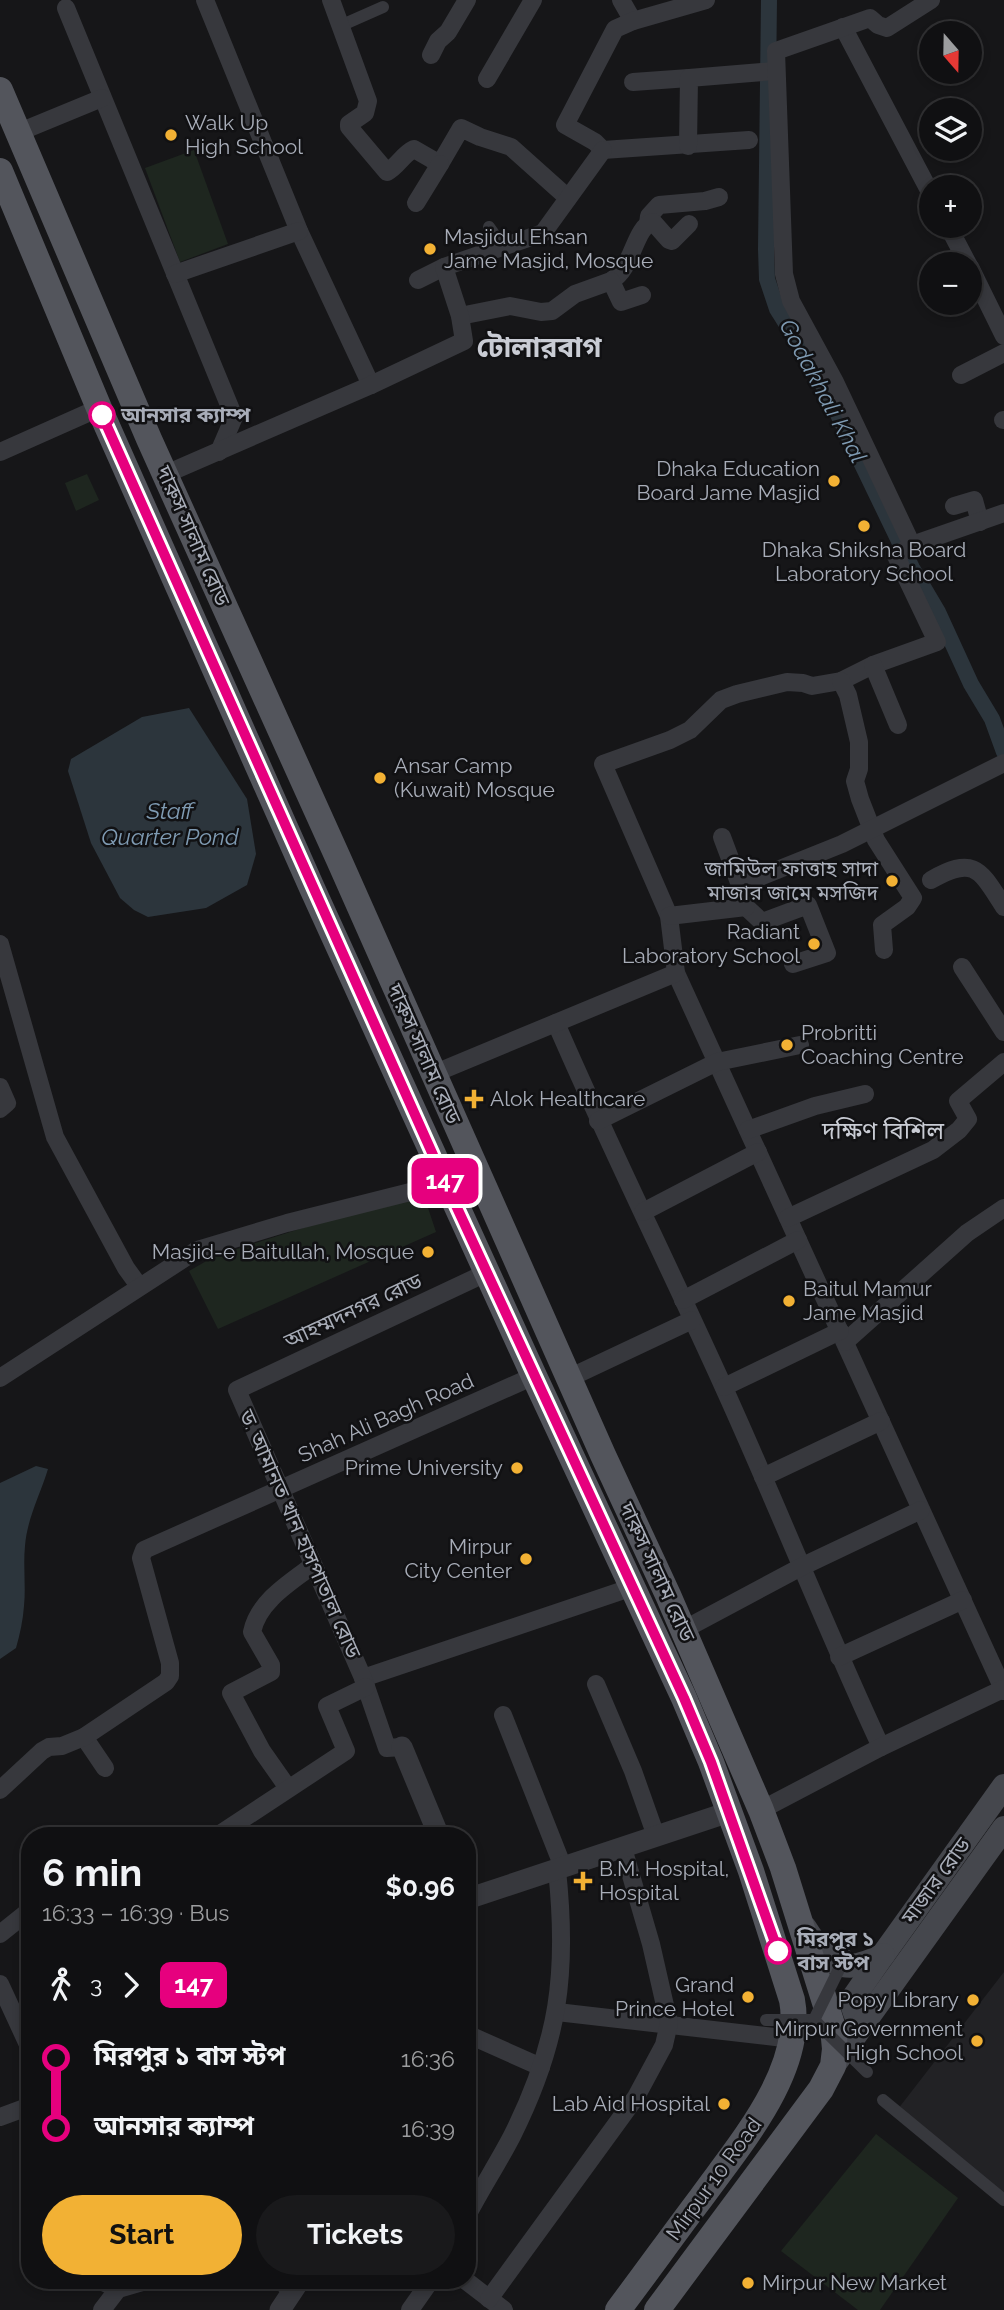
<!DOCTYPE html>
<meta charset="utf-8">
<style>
:root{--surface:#101012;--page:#19191b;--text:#f1f3f6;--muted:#9c9d9f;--line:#303032;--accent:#f2b134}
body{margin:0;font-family:Raleway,"Noto Sans Bengali",sans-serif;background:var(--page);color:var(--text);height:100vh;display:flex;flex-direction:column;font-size:26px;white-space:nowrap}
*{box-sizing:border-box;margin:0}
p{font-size:23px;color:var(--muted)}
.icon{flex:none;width:38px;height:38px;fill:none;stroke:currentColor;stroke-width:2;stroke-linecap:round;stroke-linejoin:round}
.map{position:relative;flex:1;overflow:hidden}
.panel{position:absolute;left:21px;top:1827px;width:455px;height:462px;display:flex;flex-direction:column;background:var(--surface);border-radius:28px;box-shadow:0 4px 10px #0003,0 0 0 2px var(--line)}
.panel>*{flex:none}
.badge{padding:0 14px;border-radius:10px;font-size:24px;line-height:46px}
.needle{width:46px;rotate:160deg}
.tools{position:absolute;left:919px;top:21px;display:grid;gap:14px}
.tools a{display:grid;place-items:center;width:63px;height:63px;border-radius:50%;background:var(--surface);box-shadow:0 4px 10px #0003,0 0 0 2px var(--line);font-size:35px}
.map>.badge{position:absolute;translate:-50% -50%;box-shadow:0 0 0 4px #fff}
.legs{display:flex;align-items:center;gap:10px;height:77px;padding:0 21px;font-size:23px}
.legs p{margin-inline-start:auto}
.headline{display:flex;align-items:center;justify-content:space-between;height:119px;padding:0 21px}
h1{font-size:38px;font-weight:700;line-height:52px}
.primary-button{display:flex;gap:14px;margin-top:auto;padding:14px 21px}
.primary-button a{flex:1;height:80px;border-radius:42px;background:var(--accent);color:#111;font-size:28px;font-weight:700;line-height:80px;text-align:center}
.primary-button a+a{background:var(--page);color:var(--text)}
ul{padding:0 21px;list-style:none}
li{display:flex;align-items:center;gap:24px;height:70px;font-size:26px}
li i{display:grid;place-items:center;width:10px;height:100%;margin:0 9px;background:currentColor}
li i::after{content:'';width:18px;height:18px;margin:-9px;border:5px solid;border-radius:50%;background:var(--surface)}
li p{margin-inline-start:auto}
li:first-child i{background:linear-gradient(#0000 50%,currentColor 0)}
li:last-child i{background:linear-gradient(currentColor 50%,#0000 0)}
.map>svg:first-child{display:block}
</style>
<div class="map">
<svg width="1004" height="2310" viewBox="0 0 1004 2310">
<rect width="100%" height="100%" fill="#161618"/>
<polygon fill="#222225" points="1004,1972 1004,2199 898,2109"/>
<g fill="#1e261f">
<polygon points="194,150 228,244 180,262 145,168"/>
<polygon points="87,474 99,500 76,511 65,483"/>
<polygon points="422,1190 436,1232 218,1329 189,1271 215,1256"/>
<polygon points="876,2134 958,2198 880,2310 858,2310 781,2251"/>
</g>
<g fill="#2c353c">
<polygon points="189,708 247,799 256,854 247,885 206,908 148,917 134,910 120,898 91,843 68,771 71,759 142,717"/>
<path d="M36 1466 48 1469C40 1495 27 1519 25 1546 23 1566 26 1586 24 1606 23 1620 20 1634 16 1648L0 1659V1483Z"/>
</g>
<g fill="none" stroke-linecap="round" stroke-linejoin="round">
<polyline stroke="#2c353c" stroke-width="16" points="769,0 766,249 767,279 777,309 811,363 832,402 912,568 938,612 971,684 992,719 1004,752"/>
<g stroke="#37383d" stroke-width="12">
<polyline points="340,26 383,7"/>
<polyline points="489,227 503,247"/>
<polyline points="883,2100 1004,2200"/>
</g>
<g stroke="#37383d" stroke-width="18">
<polyline points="205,0 299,231 371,385"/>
<path d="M331 0 368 101 365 113 349 124V127L387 172C398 166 403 154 414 149L440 164 461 128 480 137 511 147 568 198"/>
<polyline points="621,0 633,21"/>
<polyline points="706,0 633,21 615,29 565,125 595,142 603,150 749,140"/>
<polyline points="66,8 234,417 219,452"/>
<polyline points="843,27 931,194"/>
<polyline points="431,55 438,41 448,32 467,0"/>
<polyline points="487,79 533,0"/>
<polyline points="633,82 689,78"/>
<polyline points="17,133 102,98"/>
<polyline points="688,146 689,78 775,71"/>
<polyline points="416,203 440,164"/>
<polyline points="648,224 649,216 659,205 705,201 719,197"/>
<polyline points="948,226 968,264"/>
<polyline points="970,267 1004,336"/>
<polyline points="175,274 299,231"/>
<polyline points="418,280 444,267 543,233 603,150"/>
<path d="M611 281C634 267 634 227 653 222L669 240 672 241 689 224"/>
<polyline points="460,316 510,306 541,312 552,311 575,294 611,281 621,302 642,295"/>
<polyline points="961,375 1004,353"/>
<polyline points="1003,420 1004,420"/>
<polyline points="0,452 99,408"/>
<polyline points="166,474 371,385 464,341 460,316 444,267"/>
<polyline points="954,506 974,500 980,522"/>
<polyline points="1004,513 912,545 896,556 937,642 873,665 841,681 812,686 803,683 787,682 737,694 721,700 690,730 670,740 603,764 669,916 676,973 1004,1691"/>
<polyline points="912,545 835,382 791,301 784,274 776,51 870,18 878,25 887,28 931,0"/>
<polyline points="873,665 898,725"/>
<polyline points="841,681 848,695 859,742 859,769 855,781 860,799 876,840 913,898 907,907 882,925 884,950"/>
<polyline points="722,837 740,885"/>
<path d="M931 880C975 855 980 870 1004 907"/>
<polyline points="746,907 762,922 808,905 827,953 793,964"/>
<polyline points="669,916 746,907 740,885 842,844 1004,763"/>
<polyline points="0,944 55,1137 126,1268 139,1286"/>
<polyline points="962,967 1004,1032"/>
<path d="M556 1023C609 1146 669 1266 724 1388 778 1507 826 1629 881 1747"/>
<polyline points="433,1074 676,973"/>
<polyline points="0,1087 7,1103 0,1109"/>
<polyline points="598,1121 717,1062 800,1045"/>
<polyline points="748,1130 815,1106 865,1094"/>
<polyline points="643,1212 758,1152"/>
<polyline points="788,1218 933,1150 959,1130 968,1119 958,1101 1004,1062"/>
<polyline points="683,1300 798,1240"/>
<polyline points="845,1342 967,1233 1004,1208"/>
<polyline points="0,1378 197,1250 287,1223 446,1183"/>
<polyline points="569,1378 692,1320"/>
<polyline points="724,1387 840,1331"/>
<polyline points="763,1477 881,1421"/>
<polyline points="683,1630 801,1567 921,1510"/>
<polyline points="839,1657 963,1600"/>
<polyline points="363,1678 633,1587"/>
<polyline points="596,1684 633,1771 656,1836"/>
<polyline points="503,1715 563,1867"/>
<polyline points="84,1737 105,1768"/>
<polyline points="402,1747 387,1748 363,1678 237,1390 488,1272"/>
<path d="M288 1788 262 1751 231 1693 271 1672V1665L252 1632C258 1602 289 1583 312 1566"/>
<polyline points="0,1790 42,1751 49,1747 62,1746 84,1737 166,1682 170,1676 170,1663 141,1558 144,1550 534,1376"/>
<polyline points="761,1810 881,1747 1003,1689"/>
<polyline points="217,1836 346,1751 327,1706 366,1687"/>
<polyline points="0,1934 30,1910"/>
<polyline points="0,1984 30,2049"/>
<polyline points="557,2012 792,2039"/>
<polyline points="467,2034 541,2067"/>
<polyline points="0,2117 30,2106"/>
<path d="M467 2216C481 2189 498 2163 512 2136 559 2042 568 1973 557 1870"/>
<polyline points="99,2280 118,2289"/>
<polyline points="279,2280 292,2291"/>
<polyline points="465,2280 504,2310"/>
<polyline points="489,2299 636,2097 664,2045 669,2023 651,1944 623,1848"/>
<polyline points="102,2310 118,2289 149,2280"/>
<polyline points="410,2310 431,2280"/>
</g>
<g stroke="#37383d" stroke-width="21">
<polyline points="402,1747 439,1836"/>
<polyline points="467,1899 729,1812"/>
<polyline points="280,2310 300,2280"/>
</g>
<g stroke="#45474d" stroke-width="24">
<path d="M805 1928C828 1964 842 1977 883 1955L1004 1786"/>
<polyline points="868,2015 861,2016 855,2013 851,2001 883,1955"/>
<polyline points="833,2066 1004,1828"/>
</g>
<g stroke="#53555c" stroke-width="26">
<polyline points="0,90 149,439 339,860 603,1455 668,1595 761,1810 783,1868 833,2028 835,2049 833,2066 821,2089 657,2310"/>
<path d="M0 171 99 408 312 888 534 1376 684 1698 711 1762 751 1871 792 2000C805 2070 739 2145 701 2198 673 2235 646 2273 618 2310"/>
</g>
<g stroke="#37383d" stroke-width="12">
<polyline points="766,2020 814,2020 867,2072"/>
<polyline points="814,2020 846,1955"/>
</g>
</g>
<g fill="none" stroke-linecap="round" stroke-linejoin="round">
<g stroke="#fff" stroke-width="16">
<polyline id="line-1" points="102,415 446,1184 684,1698 711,1762 778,1951"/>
</g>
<use href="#line-1" stroke="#e6007e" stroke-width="10"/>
</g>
<g fill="#f2b134" stroke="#111113" stroke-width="2.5">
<circle cx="171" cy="135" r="7"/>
<circle cx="430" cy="249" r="7"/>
<circle cx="834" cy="481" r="7"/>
<circle cx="864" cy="526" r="7"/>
<circle cx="380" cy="778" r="7"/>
<circle cx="892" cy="881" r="7"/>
<circle cx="814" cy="944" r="7"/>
<circle cx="787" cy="1045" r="7"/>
<path d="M470.5 1088.5h7v7h7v7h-7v7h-7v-7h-7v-7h7z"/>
<circle cx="428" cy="1252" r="7"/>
<circle cx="789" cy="1301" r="7"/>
<circle cx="517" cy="1468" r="7"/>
<circle cx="526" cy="1559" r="7"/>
<path d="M579.5 1870.5h7v7h7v7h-7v7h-7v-7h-7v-7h7z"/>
<circle cx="748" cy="1997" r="7"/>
<circle cx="973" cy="2000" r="7"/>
<circle cx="977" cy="2041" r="7"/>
<circle cx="724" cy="2104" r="7"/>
<circle cx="748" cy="2283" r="7"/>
</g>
<g fill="#fff" stroke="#e6007e" stroke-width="3.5">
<circle cx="102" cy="415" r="12"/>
<circle cx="778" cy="1951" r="12"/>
</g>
<g text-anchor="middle" stroke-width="5" stroke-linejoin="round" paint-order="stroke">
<g font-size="21" fill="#a8adb8" stroke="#111113" text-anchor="end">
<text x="185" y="130" text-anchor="start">Walk Up<tspan x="185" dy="24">High School</tspan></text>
<text x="444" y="244" text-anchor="start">Masjidul Ehsan<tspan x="444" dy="24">Jame Masjid, Mosque</tspan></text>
<text x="820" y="476">Dhaka Education<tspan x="820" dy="24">Board Jame Masjid</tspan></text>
<text x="864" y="557" text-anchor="middle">Dhaka Shiksha Board<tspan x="864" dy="24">Laboratory School</tspan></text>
<text x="394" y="773" text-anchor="start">Ansar Camp<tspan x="394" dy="24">(Kuwait) Mosque</tspan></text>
<text x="878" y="876">জামিউল ফাত্তাহ সাদা<tspan x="878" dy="24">মাজার জামে মসজিদ</tspan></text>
<text x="800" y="939">Radiant<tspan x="800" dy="24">Laboratory School</tspan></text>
<text x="801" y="1040" text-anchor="start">Probritti<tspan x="801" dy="24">Coaching Centre</tspan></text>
<text x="490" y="1106" text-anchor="start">Alok Healthcare</text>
<text x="414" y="1259">Masjid-e Baitullah, Mosque</text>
<text x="803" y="1296" text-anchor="start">Baitul Mamur<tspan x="803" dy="24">Jame Masjid</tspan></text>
<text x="503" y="1475">Prime University</text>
<text x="512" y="1554">Mirpur<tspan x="512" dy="24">City Center</tspan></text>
<text x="599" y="1876" text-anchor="start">B.M. Hospital,<tspan x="599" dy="24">Hospital</tspan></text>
<text x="734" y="1992">Grand<tspan x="734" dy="24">Prince Hotel</tspan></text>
<text x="959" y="2007">Popy Library</text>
<text x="963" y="2036">Mirpur Government<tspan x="963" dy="24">High School</tspan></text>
<text x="710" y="2111">Lab Aid Hospital</text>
<text x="762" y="2290" text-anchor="start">Mirpur New Market</text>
</g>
<g font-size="21" font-weight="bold" fill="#a8adb8" stroke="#111113" text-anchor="start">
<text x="121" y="422">আনসার ক্যাম্প</text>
<text x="797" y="1946">মিরপুর ১<tspan x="797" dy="24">বাস স্টপ</tspan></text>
</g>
<g font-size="21" fill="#a8adb8" stroke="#111113">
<text transform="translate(193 536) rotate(66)" y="7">দারুস সালাম রোড</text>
<text transform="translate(424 1054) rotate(66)" y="7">দারুস সালাম রোড</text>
<text transform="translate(353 1311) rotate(-25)" y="7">আহম্মদনগর রোড</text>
<text transform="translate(386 1418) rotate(-24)" y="7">Shah Ali Bagh Road</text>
<text transform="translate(300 1534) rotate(66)" y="7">ড. আমানত খান হাসপাতাল রোড</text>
<text transform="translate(657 1572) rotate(65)" y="7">দারুস সালাম রোড</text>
<text transform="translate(936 1881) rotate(-54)" y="7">মাজার রোড</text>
<text transform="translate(714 2179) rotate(-54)" y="7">Mirpur 10 Road</text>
</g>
<g font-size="23" font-style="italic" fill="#7f9bb3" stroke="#111113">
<text transform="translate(823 391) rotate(62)" y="8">Godakhali Khal</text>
<text x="170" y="819">Staff<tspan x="170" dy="26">Quarter Pond</tspan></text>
</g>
<g font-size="24" fill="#c9ccd4" stroke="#111113">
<text x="883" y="1139">দক্ষিণ বিশিল</text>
</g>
<g font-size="28" font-weight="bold" fill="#c9ccd4" stroke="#111113">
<text x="539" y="357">টোলারবাগ</text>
</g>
</g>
</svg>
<div class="tools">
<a><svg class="needle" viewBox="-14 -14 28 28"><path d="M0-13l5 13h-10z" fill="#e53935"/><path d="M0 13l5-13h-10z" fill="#9c9d9f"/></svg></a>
<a><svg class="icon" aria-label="layers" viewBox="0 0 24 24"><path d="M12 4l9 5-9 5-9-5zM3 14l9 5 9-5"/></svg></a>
<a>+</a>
<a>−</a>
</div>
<b class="badge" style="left:445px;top:1181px;background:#e6007e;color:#fff">147</b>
<section class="panel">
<div class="headline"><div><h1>6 min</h1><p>16:33 – 16:39 · Bus</p></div><b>$0.96</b></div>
<div class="legs"><svg class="icon" aria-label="walk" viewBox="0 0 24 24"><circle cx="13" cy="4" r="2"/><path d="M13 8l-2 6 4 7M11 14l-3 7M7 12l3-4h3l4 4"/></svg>3<svg class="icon" aria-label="forward" viewBox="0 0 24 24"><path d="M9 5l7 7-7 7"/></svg><b class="badge" style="background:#e6007e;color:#fff">147</b></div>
<ul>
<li><i style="color:#e6007e"></i><b>মিরপুর ১ বাস স্টপ</b><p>16:36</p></li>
<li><i style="color:#e6007e"></i><b>আনসার ক্যাম্প</b><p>16:39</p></li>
</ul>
<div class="primary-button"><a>Start</a><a>Tickets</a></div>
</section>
</div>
